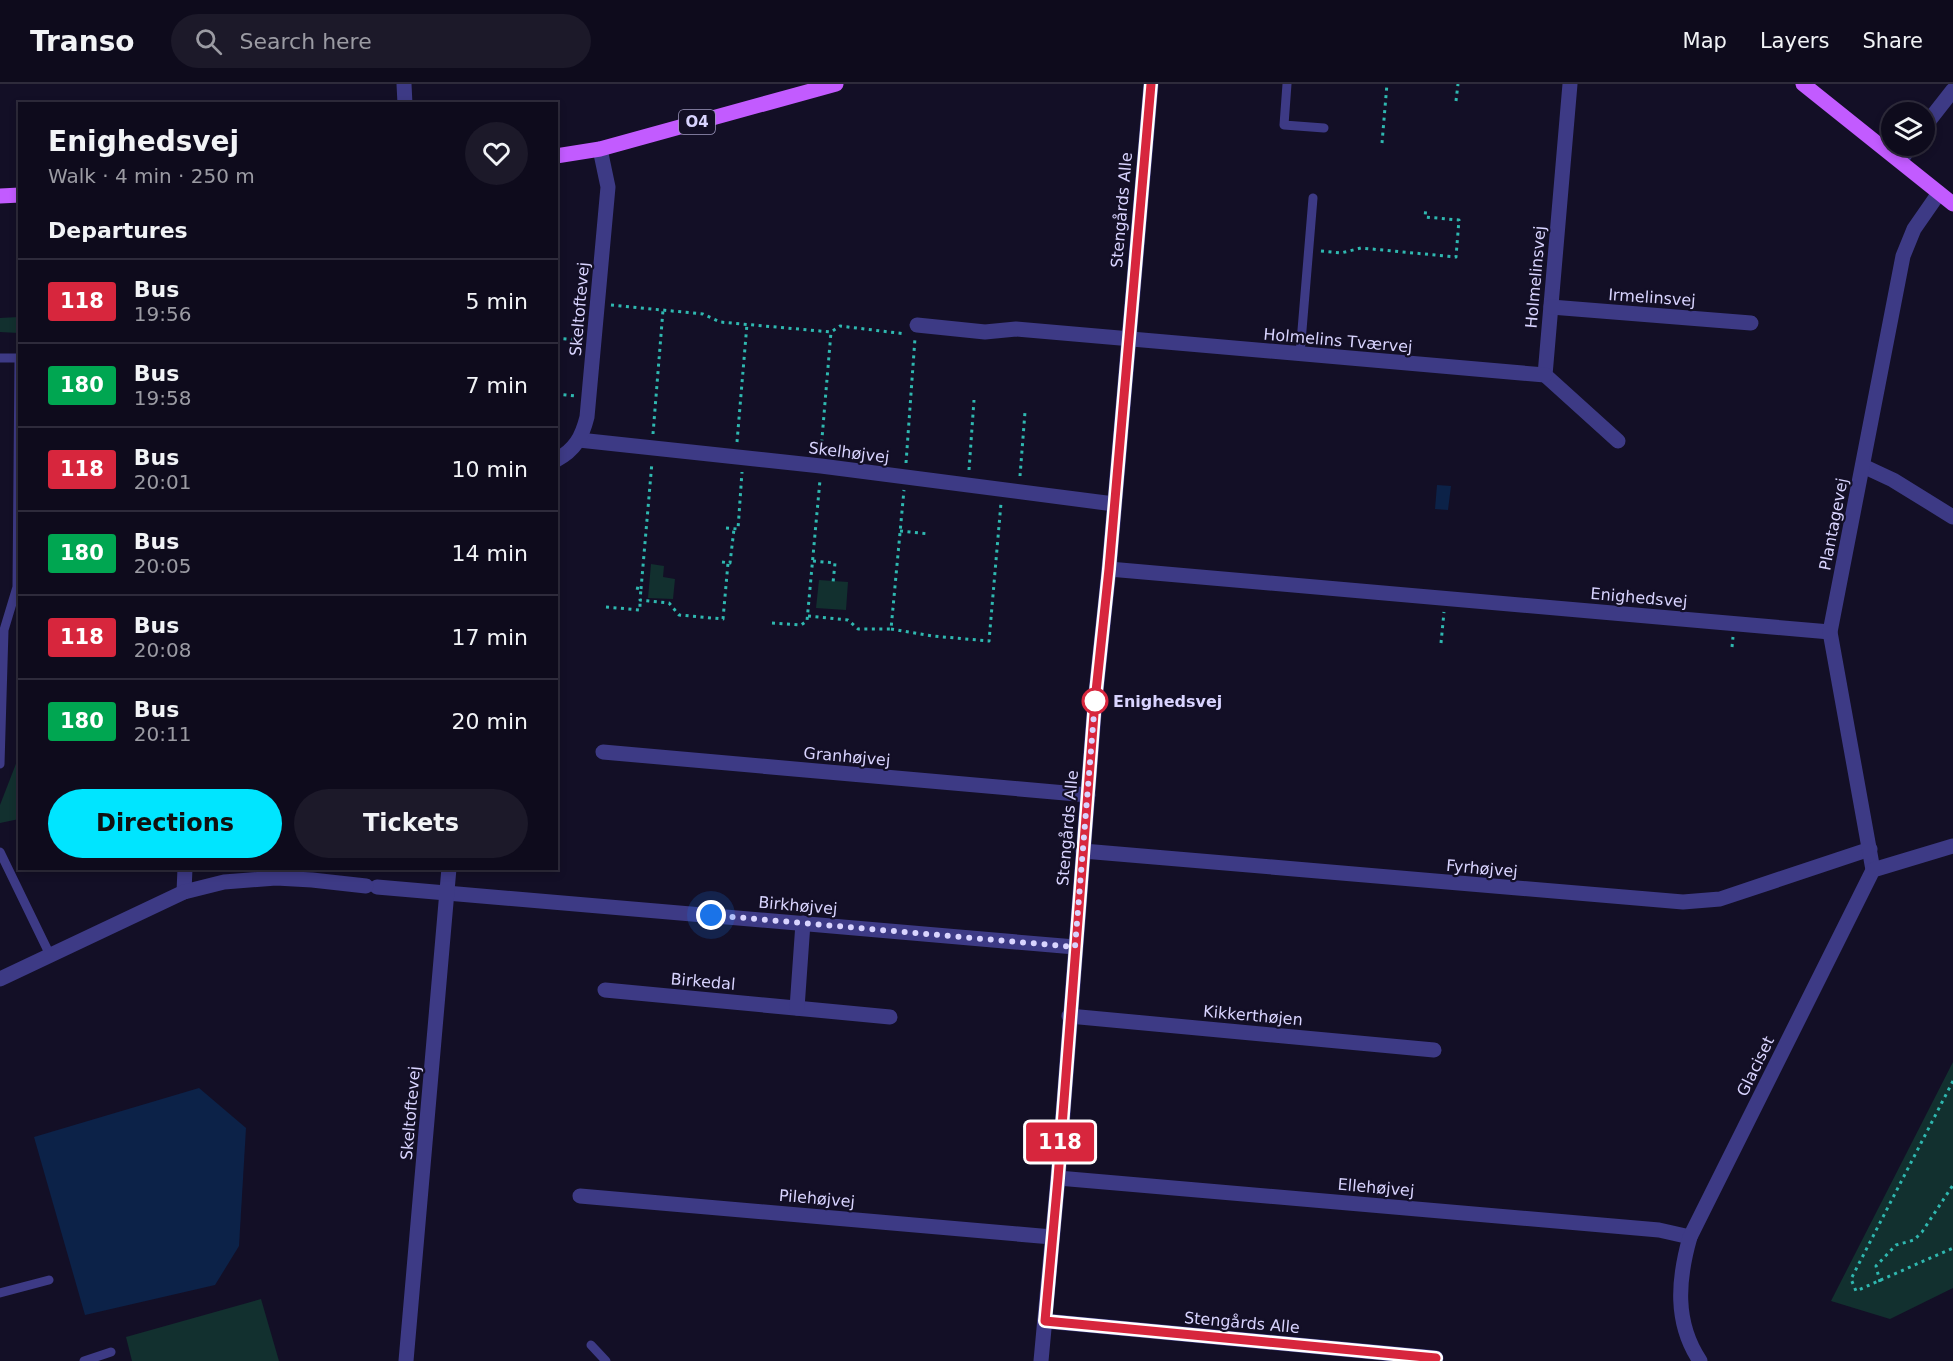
<!DOCTYPE html>
<meta charset="utf-8">
<style>
:root{--surface:#0e0b1c;--page:#1c1929;--text:#f1f3f6;--muted:#9b9ba3;--line:#2e2b3b;--accent:#00e5ff}
body{margin:0;font-family:"DejaVu Sans",sans-serif;background:var(--page);color:var(--text);height:100vh;display:flex;flex-direction:column;font-size:22px;white-space:nowrap}
*{box-sizing:border-box;margin:0}
p{font-size:20px;color:var(--muted)}
.icon{flex:none;width:33px;height:33px;fill:none;stroke:currentColor;stroke-width:2;stroke-linecap:round;stroke-linejoin:round}
.map{position:relative;flex:1;overflow:hidden}
.drawer{position:absolute;left:18px;top:18px;width:540px;height:768px;display:flex;flex-direction:column;background:var(--surface);border-radius:0px;box-shadow:0 3px 9px #0003,0 0 0 2px var(--line)}
.drawer>*{flex:none}
.badge{padding:0 12px;border-radius:4px;font-size:21px;line-height:39px}
.tools{position:absolute;left:1881px;top:18px;display:grid;gap:12px}
.tools a{display:grid;place-items:center;width:54px;height:54px;border-radius:50%;background:var(--surface);box-shadow:0 3px 9px #0003,0 0 0 2px var(--line);font-size:30px}
.you{position:absolute;width:30px;height:30px;margin:-15px;border:4px solid #fff;border-radius:50%;background:#1a73e8;box-shadow:0 0 0 9px #1a73e833}
.map>.badge{position:absolute;translate:-50% -50%;box-shadow:0 0 0 3px #fff}
h2{padding:0 30px;font-size:22px;line-height:54px}
.round{display:grid;place-items:center;flex:none;width:63px;height:63px;border-radius:32px;background:var(--page)}
.overview{display:flex;align-items:center;justify-content:space-between;height:102px;padding:0 30px}
h1{font-size:28px;font-weight:800;line-height:45px}
.button{display:flex;gap:12px;margin-top:auto;padding:12px 30px}
.button a{flex:1;height:69px;border-radius:36px;background:var(--accent);color:#111;font-size:24px;font-weight:800;line-height:69px;text-align:center}
.button a+a{background:var(--page);color:var(--text)}
ul{padding:0;list-style:none}
li{display:flex;align-items:center;gap:18px;height:84px;padding:0 30px;border-top:2px solid var(--line)}
li div{flex:1}
li b{display:block;font-size:22px}
li em{font-style:normal}
li .badge{min-width:66px;font-weight:700;text-align:center}
header{display:flex;align-items:center;gap:36px;box-sizing:border-box;height:84px;padding:0 30px;background:var(--surface);border-bottom:2px solid var(--line)}
header strong{font-size:28px}
nav{display:flex;gap:33px;margin-inline-start:auto;font-size:21px}
.search{width:420px;height:54px;background:var(--page);display:flex;align-items:center;gap:15px;box-sizing:border-box;padding:0 21px;border-radius:33px;color:var(--muted);font-size:22px}
.map>svg:first-child{display:block}
</style>
<header>
<strong>Transo</strong>
<div class="search"><svg class="icon" aria-label="search" viewBox="0 0 24 24"><circle cx="10" cy="10" r="6"/><path d="M15 15l6 6"/></svg>Search here</div>
<nav><a>Map</a><a>Layers</a><a>Share</a></nav>
</header>
<div class="map">
<svg width="1953" height="1277" viewBox="0 0 1953 1277">
<rect width="100%" height="100%" fill="#130f26"/>
<g fill="#12302f">
<polygon points="19,233 19,249 0,248 0,234"/>
<polygon points="651,480 664,482 663,493 675,495 673,515 648,514"/>
<polygon points="819,496 848,498 846,526 816,524"/>
<polygon points="19,672 19,735 0,739 0,721"/>
<polygon points="1953,978 1953,1204 1890,1235 1831,1217"/>
<polygon points="261,1215 279,1277 132,1277 126,1253"/>
</g>
<g fill="#0c2248">
<polygon points="1437,401 1451,402 1448,426 1435,425"/>
<polygon points="199,1004 246,1044 239,1162 215,1201 85,1231 34,1053"/>
</g>
<g fill="none" stroke-linecap="round" stroke-linejoin="round">
<g stroke="#2fb8b0" stroke-width="3" stroke-dasharray="3 4.5" stroke-linecap="butt">
<polyline points="1456,17 1458,0"/>
<polyline points="1382,59 1387,0"/>
<polyline points="1321,167 1341,169 1361,164 1456,173 1459,136 1425,133 1426,123"/>
<polyline points="611,221 703,230 720,238 831,248 840,242 906,250"/>
<polyline points="556,254 579,256"/>
<polyline points="556,310 576,312"/>
<polyline points="653,350 663,226"/>
<polyline points="737,358 747,240"/>
<polyline points="821,366 831,248"/>
<polyline points="906,379 915,254"/>
<polyline points="969,386 974,316"/>
<polyline points="1020,392 1025,328"/>
<polyline points="726,444 738,445 742,388"/>
<polyline points="900,447 929,450"/>
<polyline points="813,477 835,479 833,499"/>
<polyline points="722,478 730,479 734,445"/>
<polyline points="636,504 641,505 640,516 669,519 679,531 723,535 728,479"/>
<polyline points="641,505 652,378"/>
<polyline points="606,523 640,526 640,516"/>
<polyline points="808,532 848,536 858,545 891,545 904,406"/>
<polyline points="772,539 801,541 807,537 820,396"/>
<polyline points="891,545 933,552 989,557 1001,419"/>
<polyline points="1441,559 1444,528"/>
<polyline points="1732,563 1733,553"/>
<polyline points="1953,997 1851,1195 1856,1207 1953,1164"/>
<polyline points="1880,1198 1876,1182 1896,1161 1914,1156 1922,1148 1953,1101"/>
</g>
<g stroke="#3d3a85" stroke-width="9">
<polyline points="1287,0 1284,41 1324,44"/>
<polyline points="1300,270 1313,114"/>
<polyline points="0,274 19,274 17,503 4,546 0,680"/>
<polyline points="0,768 50,871"/>
<polyline points="0,1209 49,1196"/>
<polyline points="591,1261 606,1277"/>
<polyline points="84,1277 111,1268"/>
</g>
<g stroke="#3d3a85" stroke-width="15">
<polyline points="404,0 405,20"/>
<polyline points="1570,0 1545,291 1618,357"/>
<polyline points="1924,43 1953,6"/>
<polyline points="1900,77 1911,62"/>
<polyline points="1551,223 1751,239"/>
<polyline points="917,241 985,248 1016,245 1545,291"/>
<polyline points="579,356 821,382 1114,420"/>
<path d="M556 376C575 366 582 353 587 333L608 103 600 65"/>
<polyline points="1863,382 1893,396 1953,433"/>
<polyline points="1109,485 1830,548"/>
<polyline points="603,668 1088,711"/>
<polyline points="1083,767 1683,818 1720,815 1870,765"/>
<polyline points="1873,786 1830,548 1903,172 1914,145 1939,109"/>
<polyline points="377,803 1075,863"/>
<polyline points="184,808 185,784"/>
<polyline points="0,895 184,808 224,798 276,794 312,796 366,802"/>
<polyline points="605,906 890,933"/>
<polyline points="797,924 803,839"/>
<polyline points="1069,932 1434,966"/>
<polyline points="1058,1094 1659,1146 1690,1153"/>
<polyline points="580,1112 1052,1153"/>
<polyline points="1045,1237 1436,1274"/>
<polyline points="406,1277 449,784"/>
<path d="M1700 1277C1674 1238 1678 1195 1690 1153L1873 786 1953 762"/>
</g>
<polyline stroke="#3d3a85" stroke-width="15" points="1041,1277 1058,1094 1095,617 1109,485 1151,0"/>
<g stroke="#c25bff" stroke-width="15">
<polyline points="1803,0 1953,120"/>
<polyline points="556,72 600,65 836,0"/>
<polyline points="0,112 20,111"/>
</g>
</g>
<g fill="none" stroke-linecap="round" stroke-linejoin="round">
<g stroke="#fff" stroke-width="14">
<polyline id="line" points="1151,0 1109,485 1095,617 1058,1094 1045,1237 1436,1274"/>
</g>
<use href="#line" stroke="#d7263d" stroke-width="9"/>
<polyline stroke="#d9d4ff" stroke-width="6" stroke-dasharray="0 10.8" points="711,831 1075,863 1095,617"/>
</g>
<circle fill="#fff" stroke="#d7263d" stroke-width="3" cx="1095" cy="617" r="12"/>
<g text-anchor="middle" stroke-width="4.5" stroke-linejoin="round" paint-order="stroke">
<rect fill="#130f26" stroke="#9e99be" stroke-width="1.5" x="679" y="26" width="36" height="24" rx="4.5"/>
<g font-size="15" font-weight="bold" fill="#d9d4ff">
<text x="697" y="43">O4</text>
</g>
<g font-size="16" fill="#d9d4ff" stroke="#130f26">
<text transform="translate(1121 126) rotate(-85)" y="6">Stengårds Alle</text>
<text transform="translate(1535 193) rotate(-85)" y="6">Holmelinsvej</text>
<text transform="translate(1652 213) rotate(4)" y="6">Irmelinsvej</text>
<text transform="translate(579 225) rotate(-85)" y="6">Skeltoftevej</text>
<text transform="translate(1338 256) rotate(5)" y="6">Holmelins Tværvej</text>
<text transform="translate(849 368) rotate(7)" y="6">Skelhøjvej</text>
<text transform="translate(1833 440) rotate(-79)" y="6">Plantagevej</text>
<text transform="translate(1639 513) rotate(5)" y="6">Enighedsvej</text>
<text transform="translate(847 672) rotate(5)" y="6">Granhøjvej</text>
<text transform="translate(1067 744) rotate(-85)" y="6">Stengårds Alle</text>
<text transform="translate(1482 784) rotate(5)" y="6">Fyrhøjvej</text>
<text transform="translate(798 821) rotate(5)" y="6">Birkhøjvej</text>
<text transform="translate(703 897) rotate(5)" y="6">Birkedal</text>
<text transform="translate(1253 931) rotate(5)" y="6">Kikkerthøjen</text>
<text transform="translate(1755 982) rotate(-64)" y="6">Glaciset</text>
<text transform="translate(410 1029) rotate(-85)" y="6">Skeltoftevej</text>
<text transform="translate(1376 1103) rotate(5)" y="6">Ellehøjvej</text>
<text transform="translate(817 1114) rotate(5)" y="6">Pilehøjvej</text>
<text transform="translate(1242 1238) rotate(5)" y="6">Stengårds Alle</text>
</g>
<g font-size="16" font-weight="bold" fill="#d9d4ff" stroke="#130f26" text-anchor="start">
<text x="1113" y="623">Enighedsvej</text>
</g>
</g>
</svg>
<div class="tools">
<a><svg class="icon" aria-label="layers" viewBox="0 0 24 24"><path d="M12 4l9 5-9 5-9-5zM3 14l9 5 9-5"/></svg></a>
</div>
<div class="you" style="left:711px;top:831px"></div>
<b class="badge" style="left:1060px;top:1058px;background:#d7263d;color:#fff">118</b>
<section class="drawer">
<div class="overview"><div><h1>Enighedsvej</h1><p>Walk · 4 min · 250 m</p></div><a class="round"><svg class="icon" aria-label="heart" viewBox="0 0 24 24"><path d="M12 20l-8-8c-3-5 5-10 8-4 3-6 11-1 8 4z"/></svg></a></div>
<h2>Departures</h2>
<ul>
<li><span class="badge" style="background:#d7263d;color:#fff">118</span><div><b>Bus</b><p>19:56</p></div><em>5 min</em></li>
<li><span class="badge" style="background:#00a651;color:#fff">180</span><div><b>Bus</b><p>19:58</p></div><em>7 min</em></li>
<li><span class="badge" style="background:#d7263d;color:#fff">118</span><div><b>Bus</b><p>20:01</p></div><em>10 min</em></li>
<li><span class="badge" style="background:#00a651;color:#fff">180</span><div><b>Bus</b><p>20:05</p></div><em>14 min</em></li>
<li><span class="badge" style="background:#d7263d;color:#fff">118</span><div><b>Bus</b><p>20:08</p></div><em>17 min</em></li>
<li><span class="badge" style="background:#00a651;color:#fff">180</span><div><b>Bus</b><p>20:11</p></div><em>20 min</em></li>
</ul>
<div class="button"><a>Directions</a><a>Tickets</a></div>
</section>
</div>
